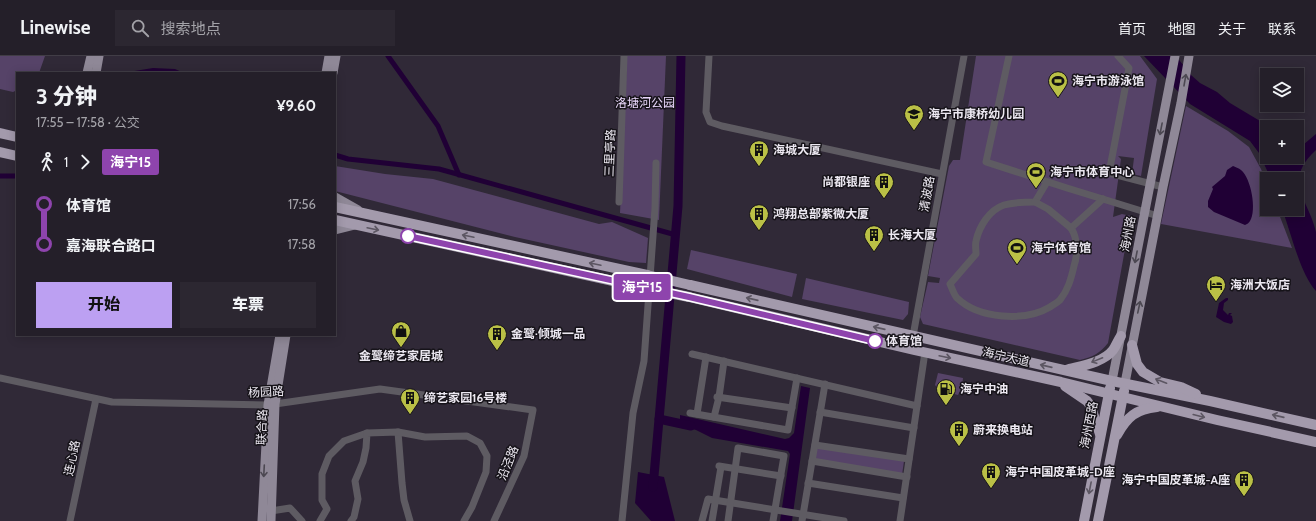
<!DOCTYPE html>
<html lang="zh">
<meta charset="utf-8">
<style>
:root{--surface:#241f29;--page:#2c2731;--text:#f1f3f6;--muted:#a3a2a8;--line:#413d46;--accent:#bca0f2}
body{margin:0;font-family:Cabin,"Noto Sans SC",sans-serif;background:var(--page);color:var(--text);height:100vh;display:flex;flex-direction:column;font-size:15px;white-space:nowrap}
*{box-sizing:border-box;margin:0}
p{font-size:13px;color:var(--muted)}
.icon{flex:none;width:22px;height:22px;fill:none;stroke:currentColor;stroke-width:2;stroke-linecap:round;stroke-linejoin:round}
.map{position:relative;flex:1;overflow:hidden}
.drawer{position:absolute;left:16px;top:16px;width:320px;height:264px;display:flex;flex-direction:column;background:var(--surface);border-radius:0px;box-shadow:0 2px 10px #0003,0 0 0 1px var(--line)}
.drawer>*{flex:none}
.badge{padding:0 8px;border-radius:3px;font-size:14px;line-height:26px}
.fabs{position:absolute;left:1260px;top:12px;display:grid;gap:8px}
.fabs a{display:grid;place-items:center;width:44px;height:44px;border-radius:0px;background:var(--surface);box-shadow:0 2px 10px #0003,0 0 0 1px var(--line);font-size:20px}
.map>.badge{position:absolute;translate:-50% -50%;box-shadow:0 0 0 2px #fff}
.legs{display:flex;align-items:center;gap:6px;height:44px;padding:0 20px;font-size:13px}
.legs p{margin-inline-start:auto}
.overview{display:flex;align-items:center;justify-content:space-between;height:68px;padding:0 20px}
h1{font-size:22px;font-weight:800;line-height:30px}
.primary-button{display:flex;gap:8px;margin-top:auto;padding:8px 20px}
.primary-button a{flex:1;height:46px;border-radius:0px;background:var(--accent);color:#111;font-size:16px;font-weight:800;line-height:46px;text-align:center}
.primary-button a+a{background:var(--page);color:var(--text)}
ul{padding:0 20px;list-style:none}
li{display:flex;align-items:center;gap:14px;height:40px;font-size:15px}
li i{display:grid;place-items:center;width:6px;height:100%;margin:0 5px;background:currentColor}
li i::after{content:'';width:10px;height:10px;margin:-5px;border:3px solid;border-radius:50%;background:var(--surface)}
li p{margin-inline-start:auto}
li:first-child i{background:linear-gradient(#0000 50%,currentColor 0)}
li:last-child i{background:linear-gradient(currentColor 50%,#0000 0)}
header{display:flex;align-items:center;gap:24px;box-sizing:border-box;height:56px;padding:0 20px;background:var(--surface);border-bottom:1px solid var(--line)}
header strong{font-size:19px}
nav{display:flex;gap:22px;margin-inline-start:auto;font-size:14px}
.search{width:280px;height:36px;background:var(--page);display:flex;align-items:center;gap:10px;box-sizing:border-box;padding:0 14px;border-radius:0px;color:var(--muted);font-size:15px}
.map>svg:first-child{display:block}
</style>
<header>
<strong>Linewise</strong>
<div class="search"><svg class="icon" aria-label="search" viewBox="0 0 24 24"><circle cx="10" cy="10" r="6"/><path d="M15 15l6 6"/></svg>搜索地点</div>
<nav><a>首页</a><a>地图</a><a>关于</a><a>联系</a></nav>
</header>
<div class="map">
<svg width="1316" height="465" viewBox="0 0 1316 465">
<rect width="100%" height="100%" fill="#302937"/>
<g fill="#564368">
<polygon points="0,0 45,0 39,17 17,17 17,34 13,36 0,33"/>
<polygon points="627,0 666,0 659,164 620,157"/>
<path d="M976 0H1140L1157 23 1141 120 1132 118 1134 102 1118 100 1121 103 1113 161 1122 158 1131 160 1108 287C1100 297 1093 301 1080 304L923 268 920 261 928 226 939 227 940 222 928 220 949 110 953 104H960Z"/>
<polygon points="1186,50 1228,75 1249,91 1261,113 1267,128 1267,153 1277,153 1292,192 1161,168"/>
<polygon points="335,110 385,118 433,123 599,168 612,166 648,182 646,207 629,206 515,181 335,135"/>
<polygon points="691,194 797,218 792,241 687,213"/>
<polygon points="806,222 909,246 908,258 903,264 802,243"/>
<polygon points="938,317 963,322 962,331 958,339 939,334 935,329"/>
<polygon points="817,391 904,405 902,419 814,404"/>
</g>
<g fill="#200035">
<path d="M1144 0H1176L1191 19 1200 27 1217 36 1230 47 1270 71H1267V101H1297V94L1316 78V94C1282 125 1309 144 1316 176 1316 182 1316 189 1316 195 1316 209 1316 222 1316 235 1300 218 1291 176 1282 153H1297V123H1271L1259 97 1250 85 1190 48Z"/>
<polygon points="153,12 175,13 184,17 122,17"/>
<path d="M1233 110C1235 111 1239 112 1241 114 1251 122 1257 154 1250 165 1249 167 1247 168 1245 169L1214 156 1208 151V145L1213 133 1212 131 1225 120 1227 114Z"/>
<polygon points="1226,242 1228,242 1228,244 1224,247 1223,254 1228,259 1229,257 1232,257 1230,259 1232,260 1233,266 1231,268 1224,266 1216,261 1219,247"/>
<polygon points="801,330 810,332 792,465 780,465 790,398 788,395 712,382 696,374 680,370 680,359 785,383 789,382 794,377"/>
<polygon points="638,416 664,421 675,465 651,465 635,447"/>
</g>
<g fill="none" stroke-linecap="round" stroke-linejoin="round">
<g stroke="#200035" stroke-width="5">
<polyline points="388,0 438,70 459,119"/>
<polyline points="335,99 348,103 439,113 676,179"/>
<polyline points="0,120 17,120"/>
</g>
<g stroke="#200035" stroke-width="9">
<polyline points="659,363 691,370"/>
<polyline points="653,431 678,150 681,0"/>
</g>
<g stroke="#5e5b62" stroke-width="7">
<polyline points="709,0 706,56 710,66 722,70 942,118"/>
<polyline points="1009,0 986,106 1067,132 1158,160"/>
<polyline points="1118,0 1129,12 1109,117 1163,131"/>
<path d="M1047 126 1035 146C1025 146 1014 146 1004 149 989 154 979 171 976 185 975 189 976 194 976 198L950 228C952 232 954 239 957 242 979 263 1025 266 1050 251 1053 249 1057 247 1060 244 1068 234 1071 223 1074 210 1078 198 1078 183 1071 172L1103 143"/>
<polyline points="619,146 624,0"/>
<polyline points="1035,146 1048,153 1071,172"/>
<polyline points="913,280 964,0"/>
<polyline points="692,298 917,350"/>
<polyline points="0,322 112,346 268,349 380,333 533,354 524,400 494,465"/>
<polyline points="717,341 792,352"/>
<polyline points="820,356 914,372"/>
<polyline points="690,357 788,374 797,322"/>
<polyline points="697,358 706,301"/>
<polyline points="714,361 719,341 724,305"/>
<polyline points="398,376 402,427 404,444 410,465"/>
<polyline points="815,389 909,403"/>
<polyline points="812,405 907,421"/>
<polyline points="719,410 781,420"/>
<polyline points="808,427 903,442"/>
<polyline points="271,455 290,452 302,465"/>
<polyline points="70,465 96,343"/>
<polyline points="320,465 327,453 322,444 322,418 329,400 344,385 367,377"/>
<polyline points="351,465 354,461 358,443 355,425 363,406 366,392 367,377 398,376 425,381 467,380 480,387 487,400 486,416 472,451 464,465"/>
<polyline points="622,465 633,357 644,305 655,152 656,107"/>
<polyline points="702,465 708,443 844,465"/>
<polyline points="712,465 721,411"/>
<polyline points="728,465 738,392 784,400 773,465"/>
<polyline points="802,465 825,328"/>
<polyline points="900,465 925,296"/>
</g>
<g stroke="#8f8897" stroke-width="9">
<polyline points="87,17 91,0"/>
<polyline points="96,17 99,0"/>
<polyline points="326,17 329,0"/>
<polyline points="333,17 336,0"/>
<polyline points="335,141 358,154"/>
<polyline points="335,174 355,169"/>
<polyline points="1112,325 1175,0"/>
<polyline points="1125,327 1163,131 1181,47 1189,0"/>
<polyline points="262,465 268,349 280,279"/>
<polyline points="271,465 275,348 286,279"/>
</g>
<g stroke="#a39aac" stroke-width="10">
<polyline points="0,77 17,81"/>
<polyline points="0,96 17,100"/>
<polyline points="335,151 647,219"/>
<polyline points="335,164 645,232"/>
<polyline points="690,229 1112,325 1210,345 1316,369"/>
<polyline points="689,241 914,294 1061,326 1217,364 1316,386"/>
<polyline points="1132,289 1137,308 1143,316 1160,326 1181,331 1196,338"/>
<path d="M1066 314C1080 310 1103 307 1113 294 1116 290 1118 284 1121 280"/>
<polyline points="1065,330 1087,345 1090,349 1100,378"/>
<path d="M1117 379C1127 361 1136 353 1157 351"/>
<polyline points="1084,465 1110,332"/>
<polyline points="1098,465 1124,335"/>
</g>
<g stroke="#a39aac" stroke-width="10">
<polyline points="647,219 690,229"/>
<polyline points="645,232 689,241"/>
</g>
</g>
<defs><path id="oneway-shaft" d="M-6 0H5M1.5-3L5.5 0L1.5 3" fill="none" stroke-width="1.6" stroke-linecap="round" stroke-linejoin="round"/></defs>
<g stroke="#4c4852">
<use href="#oneway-shaft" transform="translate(1185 24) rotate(-80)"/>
<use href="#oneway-shaft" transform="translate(1161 73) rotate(101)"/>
<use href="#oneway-shaft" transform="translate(1136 201) rotate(101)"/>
<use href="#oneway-shaft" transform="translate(1139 251) rotate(-78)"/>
<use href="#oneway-shaft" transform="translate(264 415) rotate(93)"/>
</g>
<g stroke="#5c5662">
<use href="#oneway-shaft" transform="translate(373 173) rotate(12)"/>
<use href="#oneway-shaft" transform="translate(468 180) rotate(-168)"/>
<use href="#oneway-shaft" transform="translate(595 208) rotate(-168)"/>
<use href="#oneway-shaft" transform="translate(752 243) rotate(-167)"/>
<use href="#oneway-shaft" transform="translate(879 272) rotate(-167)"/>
<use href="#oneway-shaft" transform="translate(945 301) rotate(12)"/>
<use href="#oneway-shaft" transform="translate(1097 304) rotate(158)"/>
<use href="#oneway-shaft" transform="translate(1046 310) rotate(-167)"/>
<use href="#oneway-shaft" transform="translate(1161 325) rotate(-159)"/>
<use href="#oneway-shaft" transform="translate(1199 360) rotate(14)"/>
<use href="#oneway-shaft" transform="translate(1278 360) rotate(-167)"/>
<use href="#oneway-shaft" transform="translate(1090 432) rotate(101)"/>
</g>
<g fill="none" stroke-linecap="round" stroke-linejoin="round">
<g stroke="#fff" stroke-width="9">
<polyline id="line-1" points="408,180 689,241 875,285"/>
</g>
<use href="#line-1" stroke="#8e44ad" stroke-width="6"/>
</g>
<defs>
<g id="stadium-pin" transform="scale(1)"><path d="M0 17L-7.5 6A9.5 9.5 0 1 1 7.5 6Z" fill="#bac046" stroke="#161319"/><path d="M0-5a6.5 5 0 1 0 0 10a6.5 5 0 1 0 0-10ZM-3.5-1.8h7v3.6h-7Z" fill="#111"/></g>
<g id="school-pin" transform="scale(1)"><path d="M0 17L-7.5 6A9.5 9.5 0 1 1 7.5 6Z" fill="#bac046" stroke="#161319"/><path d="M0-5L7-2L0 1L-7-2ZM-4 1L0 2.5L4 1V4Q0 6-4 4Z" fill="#111"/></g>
<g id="building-pin" transform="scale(1)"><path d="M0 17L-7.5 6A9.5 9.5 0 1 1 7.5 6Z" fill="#bac046" stroke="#161319"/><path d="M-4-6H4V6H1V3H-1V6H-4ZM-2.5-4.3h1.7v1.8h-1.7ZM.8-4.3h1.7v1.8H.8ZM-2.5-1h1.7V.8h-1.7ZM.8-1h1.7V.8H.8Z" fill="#111"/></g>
<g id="hotel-pin" transform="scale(1)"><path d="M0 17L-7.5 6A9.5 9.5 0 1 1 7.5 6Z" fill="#bac046" stroke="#161319"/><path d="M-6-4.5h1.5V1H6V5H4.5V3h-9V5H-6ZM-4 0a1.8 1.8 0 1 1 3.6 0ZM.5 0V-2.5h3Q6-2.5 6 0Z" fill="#111"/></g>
<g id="shop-pin" transform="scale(1)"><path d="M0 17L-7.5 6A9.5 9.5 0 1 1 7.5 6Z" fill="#bac046" stroke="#161319"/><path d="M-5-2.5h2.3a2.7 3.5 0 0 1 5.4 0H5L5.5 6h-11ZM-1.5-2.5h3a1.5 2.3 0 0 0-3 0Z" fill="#111"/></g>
<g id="fuel-pin" transform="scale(1)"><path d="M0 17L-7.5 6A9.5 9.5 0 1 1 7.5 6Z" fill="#bac046" stroke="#161319"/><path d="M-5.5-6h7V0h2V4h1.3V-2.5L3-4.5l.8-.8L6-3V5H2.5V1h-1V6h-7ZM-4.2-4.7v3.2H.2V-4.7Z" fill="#111"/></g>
</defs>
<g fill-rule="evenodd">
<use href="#stadium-pin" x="1058" y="25"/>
<use href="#school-pin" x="914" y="58"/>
<use href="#building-pin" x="759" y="94"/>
<use href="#stadium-pin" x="1036" y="116"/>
<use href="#building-pin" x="884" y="126"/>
<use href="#building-pin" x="759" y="158"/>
<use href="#building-pin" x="874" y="179"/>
<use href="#stadium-pin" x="1017" y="192"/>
<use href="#hotel-pin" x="1216" y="229"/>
<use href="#shop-pin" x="401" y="275"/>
<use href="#building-pin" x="497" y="278"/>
<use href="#fuel-pin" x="946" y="333"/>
<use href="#building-pin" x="410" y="342"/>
<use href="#building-pin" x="959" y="374"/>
<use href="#building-pin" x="991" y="416"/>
<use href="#building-pin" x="1244" y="424"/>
</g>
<g fill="#fff" stroke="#8e44ad" stroke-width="2">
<circle cx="408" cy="180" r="7"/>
<circle cx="875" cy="285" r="7"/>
</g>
<g text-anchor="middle" stroke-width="3" stroke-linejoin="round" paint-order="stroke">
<g font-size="12" font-weight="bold" fill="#ece8f1" stroke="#161319" text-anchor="start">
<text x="1072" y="29">海宁市游泳馆</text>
<text x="928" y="62">海宁市康桥幼儿园</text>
<text x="773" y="98">海城大厦</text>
<text x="1050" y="120">海宁市体育中心</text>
<text x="870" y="130" text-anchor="end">尚都银座</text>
<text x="773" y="162">鸿翔总部紫微大厦</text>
<text x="888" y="183">长海大厦</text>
<text x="1031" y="196">海宁体育馆</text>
<text x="1230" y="233">海洲大饭店</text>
<text x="511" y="282">金鹭·倾城一品</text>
<text x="401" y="304" text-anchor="middle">金鹭缔艺家居城</text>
<text x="960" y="337">海宁中油</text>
<text x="424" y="346">缔艺家园16号楼</text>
<text x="973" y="378">蔚来换电站</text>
<text x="1005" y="420">海宁中国皮革城-D座</text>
<text x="1230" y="428" text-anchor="end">海宁中国皮革城-A座</text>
</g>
<g font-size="12" fill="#e8d6fa" stroke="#161319">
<text x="645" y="51">洛塘河公园</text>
</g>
<g font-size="12" fill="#ece8f1" stroke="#161319">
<text transform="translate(610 97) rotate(-88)" y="4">三里亭路</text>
<text transform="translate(927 138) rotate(-80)" y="4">清波路</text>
<text transform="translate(1128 178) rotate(-79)" y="4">海州路</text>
<text transform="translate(1006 301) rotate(13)" y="4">海宁大道</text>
<text transform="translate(266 336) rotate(-3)" y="4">杨园路</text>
<text transform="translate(1089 369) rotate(-79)" y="4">海州西路</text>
<text transform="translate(262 371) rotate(-88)" y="4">联合路</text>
<text transform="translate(72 402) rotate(-78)" y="4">连心路</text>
<text transform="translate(508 407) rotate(-68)" y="4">沿泾路</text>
</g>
<g font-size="12" font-weight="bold" fill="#ece8f1" stroke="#161319" text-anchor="start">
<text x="886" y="289">体育馆</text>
</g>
</g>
</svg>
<div class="fabs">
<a><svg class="icon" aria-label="layers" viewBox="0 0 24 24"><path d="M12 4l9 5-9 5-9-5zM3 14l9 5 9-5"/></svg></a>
<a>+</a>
<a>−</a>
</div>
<b class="badge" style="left:642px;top:231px;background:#8e44ad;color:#fff">海宁15</b>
<section class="drawer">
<div class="overview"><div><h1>3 分钟</h1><p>17:55 – 17:58 · 公交</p></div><b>¥9.60</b></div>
<div class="legs"><svg class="icon" aria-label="walk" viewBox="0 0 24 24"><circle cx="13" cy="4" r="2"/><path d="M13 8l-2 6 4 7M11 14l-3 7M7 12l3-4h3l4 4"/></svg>1<svg class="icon" aria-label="forward" viewBox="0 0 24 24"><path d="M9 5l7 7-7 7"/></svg><b class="badge" style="background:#8e44ad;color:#fff">海宁15</b></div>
<ul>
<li><i style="color:#8e44ad"></i><b>体育馆</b><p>17:56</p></li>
<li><i style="color:#8e44ad"></i><b>嘉海联合路口</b><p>17:58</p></li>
</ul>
<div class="primary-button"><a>开始</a><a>车票</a></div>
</section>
</div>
